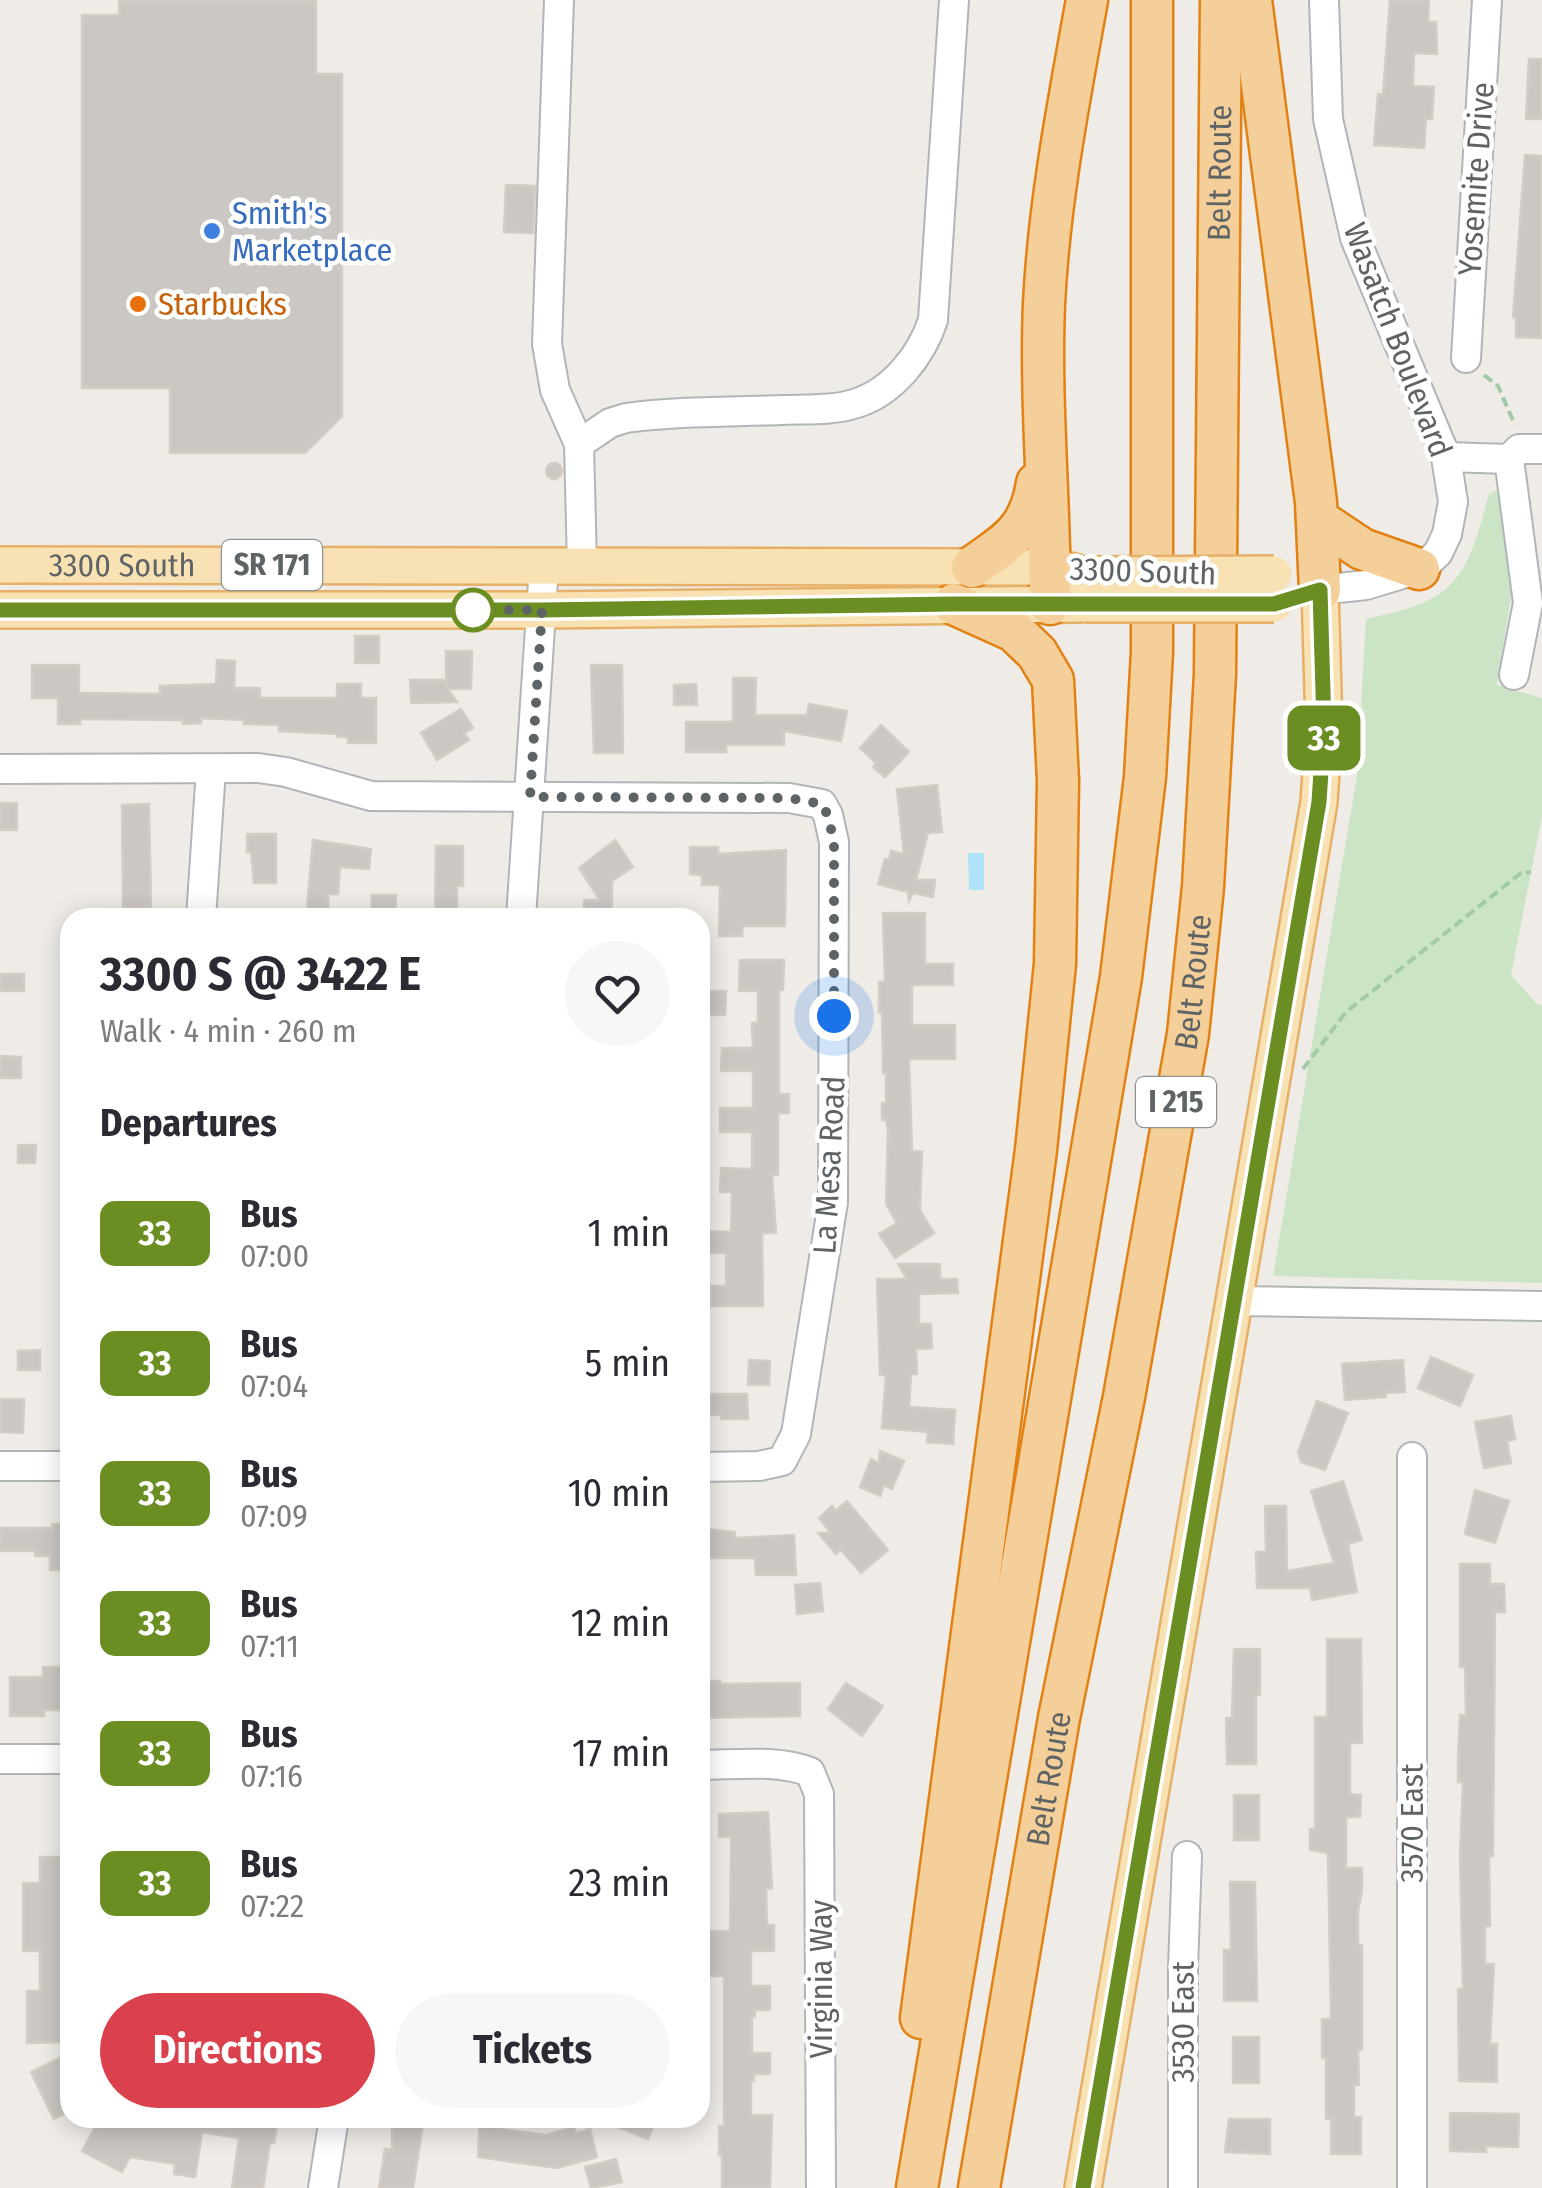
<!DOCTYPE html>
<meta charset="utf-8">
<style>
:root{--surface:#fff;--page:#f7f7f7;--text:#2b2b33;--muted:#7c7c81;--accent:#db414d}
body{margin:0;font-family:"Fira Sans Condensed",sans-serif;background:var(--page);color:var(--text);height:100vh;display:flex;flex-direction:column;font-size:38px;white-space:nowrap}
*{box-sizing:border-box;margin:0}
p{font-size:32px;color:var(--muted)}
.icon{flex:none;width:55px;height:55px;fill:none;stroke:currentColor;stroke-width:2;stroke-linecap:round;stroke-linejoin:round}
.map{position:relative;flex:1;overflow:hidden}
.drawer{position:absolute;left:60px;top:908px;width:650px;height:1220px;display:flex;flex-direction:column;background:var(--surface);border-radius:30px;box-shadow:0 5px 25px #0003}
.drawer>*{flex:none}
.badge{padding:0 20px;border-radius:15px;font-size:35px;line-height:65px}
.you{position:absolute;width:50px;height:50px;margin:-25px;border:8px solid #fff;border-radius:50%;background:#1a73e8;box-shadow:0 0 0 15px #1a73e833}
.map>.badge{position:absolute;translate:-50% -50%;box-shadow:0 0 0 5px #fff}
h2{padding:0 40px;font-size:38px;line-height:90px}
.round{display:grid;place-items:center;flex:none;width:105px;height:105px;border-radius:52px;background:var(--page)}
.overview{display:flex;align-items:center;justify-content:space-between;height:170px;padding:0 40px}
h1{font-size:48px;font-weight:700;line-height:75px}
.primary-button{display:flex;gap:20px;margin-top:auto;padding:20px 40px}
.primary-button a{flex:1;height:115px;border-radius:60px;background:var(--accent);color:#fff;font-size:40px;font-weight:700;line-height:115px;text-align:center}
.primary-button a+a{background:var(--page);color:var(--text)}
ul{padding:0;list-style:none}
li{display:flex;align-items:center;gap:30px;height:130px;padding:0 40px}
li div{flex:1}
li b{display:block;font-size:38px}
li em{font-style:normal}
li .badge{min-width:110px;font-weight:700;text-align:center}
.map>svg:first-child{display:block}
</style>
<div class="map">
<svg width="1542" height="2188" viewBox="0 0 1542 2188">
<rect width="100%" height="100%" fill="#efece7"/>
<path fill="#cbe4c6" d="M1505 486 1518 552 1497 685 1542 698V816L1511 975 1537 1004 1542 1005V1283L1273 1276 1357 776 1366 619C1394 612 1432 606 1453 582 1473 560 1481 522 1489 494Z"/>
<polygon fill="#aee3f8" points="968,853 984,853 984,890 969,890"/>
<g fill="#cbc7c3" stroke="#d4cdc6" stroke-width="2.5">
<polygon points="119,0 316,0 316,74 342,74 342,416 305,453 170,453 170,388 82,388 82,15 119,15"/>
<polygon points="1390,0 1429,0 1428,22 1436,22 1437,54 1414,53 1413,86 1434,87 1432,119 1426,119 1424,148 1374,145 1378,94 1383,95"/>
<polygon points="1529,59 1542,59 1542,119 1526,119"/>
<polygon points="1525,155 1542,156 1542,338 1516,337 1516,317 1513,317"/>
<polygon points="506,185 535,186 533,233 504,232"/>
<circle cx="554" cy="471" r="8"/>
<rect x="355" y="636" width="24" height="27"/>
<polygon points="446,651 472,651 471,689 448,689 457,702 411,703 410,680 443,680 446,685"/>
<polygon points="217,660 235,661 234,688 260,688 260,698 337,698 337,684 361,684 361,698 376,698 376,743 348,743 348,737 337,737 337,734 279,731 279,725 244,724 244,720 201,718 201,723 183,724 183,720 80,719 80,724 58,724 58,698 32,698 32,665 79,665 79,693 160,694 160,686 216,684"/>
<polygon points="591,665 622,665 623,753 594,753"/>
<polygon points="733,678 756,678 755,715 807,715 809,704 847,711 841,741 784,731 784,745 726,745 726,752 686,752 686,722 733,722"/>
<polygon points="696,684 697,705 674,705 674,685"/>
<polygon points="461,709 473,728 464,733 469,740 437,760 421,733"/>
<polygon points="881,725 909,752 885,777 873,767 876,763 860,748"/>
<polygon points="937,785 942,832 928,833 916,880 935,880 933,897 913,893 909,901 908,892 878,884 885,859 889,859 891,851 904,854 897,789"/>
<rect x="0" y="803" width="17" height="27"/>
<polygon points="149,804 151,907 123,907 122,805"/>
<polygon points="247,834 276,834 276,883 254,883 251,852 247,852"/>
<polygon points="313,840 371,849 369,869 340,867 338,894 328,894 329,918 306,918"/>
<polygon points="615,840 633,867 612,881 612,918 584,918 584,900 600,900 579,868"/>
<polygon points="436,846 463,846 463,886 457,886 457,918 435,918"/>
<polygon points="690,847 718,847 718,854 786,850 785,926 743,926 742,936 719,936 720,885 702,885 702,875 690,874"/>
<polygon points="372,895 396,895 395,918 371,918"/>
<polygon points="883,913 925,913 925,964 953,964 953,985 912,985 912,1025 955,1025 955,1059 909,1059 912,1151 922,1152 920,1210 934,1233 895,1258 879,1234 897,1223 886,1204 888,1130 886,1120 882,1120 882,1103 886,1103 886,1073 883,1073 882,1012 879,1012 879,982 885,982"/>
<polygon points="740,960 784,960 783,990 779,990 779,1094 789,1094 789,1113 778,1113 778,1175 772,1175 776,1233 762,1233 763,1306 711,1306 711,1286 726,1286 726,1253 703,1253 704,1231 731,1232 732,1192 720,1192 721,1168 752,1169 752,1132 720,1132 720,1108 753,1108 753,1071 721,1071 722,1048 753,1048 752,1023 758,1023 758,991 739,991"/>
<rect x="1" y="974" width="23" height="17"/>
<polygon points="700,991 726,991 725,1015 700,1015"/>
<polygon points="0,1056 21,1057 21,1078 0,1078"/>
<polygon points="18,1145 36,1145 35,1163 18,1163"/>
<polygon points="898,1264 940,1264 940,1279 957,1279 958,1293 919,1294 919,1324 931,1324 932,1348 916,1349 917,1374 911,1374 909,1407 955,1410 953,1444 927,1442 928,1432 882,1428 886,1375 880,1375 877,1279 907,1279"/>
<polygon points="40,1350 40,1370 18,1370 18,1351"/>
<polygon points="1431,1357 1473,1375 1460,1406 1418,1388"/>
<polygon points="749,1360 770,1361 769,1385 748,1385"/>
<polygon points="1403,1360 1405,1392 1386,1393 1386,1397 1345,1400 1342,1364"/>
<polygon points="710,1394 747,1394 748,1419 721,1419 721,1415 710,1415"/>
<polygon points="0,1399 24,1399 23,1433 0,1432"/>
<polygon points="1317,1401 1348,1413 1325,1470 1301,1462 1298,1452"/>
<polygon points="1511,1416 1515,1439 1507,1441 1511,1463 1484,1468 1475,1422"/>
<polygon points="880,1451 904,1461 892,1489 884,1485 880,1496 860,1487 871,1459 879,1463"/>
<polygon points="1343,1481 1362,1540 1348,1544 1357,1592 1312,1600 1310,1588 1257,1588 1256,1552 1266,1552 1265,1506 1286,1506 1287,1571 1334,1563 1311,1491"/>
<polygon points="1475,1490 1509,1501 1495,1543 1465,1534"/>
<polygon points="847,1501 888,1550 861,1573 841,1550 836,1554 818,1533 831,1533 819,1518 832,1506 836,1511"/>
<polygon points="52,1524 70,1524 68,1570 50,1570 50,1556 35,1556 35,1551 0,1551 0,1528 52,1528"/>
<polygon points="707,1529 735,1532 735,1538 794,1535 796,1575 756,1575 755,1558 707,1558"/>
<polygon points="1460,1564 1490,1564 1490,1584 1504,1584 1505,1612 1495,1612 1493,1856 1489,1856 1490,1926 1485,1926 1485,1964 1494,1964 1490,2044 1497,2044 1497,2082 1459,2081 1458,1989 1463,1989 1460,1856 1463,1782 1458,1782 1458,1756 1460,1715 1466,1715 1465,1667 1460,1667"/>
<polygon points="820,1583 823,1611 797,1614 795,1585"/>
<polygon points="1327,1639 1361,1639 1362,1743 1350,1743 1350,1794 1361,1795 1360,1817 1346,1817 1346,1868 1362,1868 1362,1891 1358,1910 1358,1945 1362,1945 1362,2050 1358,2050 1359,2085 1354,2085 1354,2117 1361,2117 1361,2154 1331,2154 1331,2119 1326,2119 1326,2058 1322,2058 1322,2019 1331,2019 1328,1853 1310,1850 1310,1829 1315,1829 1315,1717 1327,1717"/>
<polygon points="1234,1649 1260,1649 1260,1695 1256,1695 1256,1764 1227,1764 1226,1718 1232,1718"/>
<polygon points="43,1667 65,1667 65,1710 44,1710 44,1716 10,1716 10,1677 43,1677"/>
<polygon points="700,1681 720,1681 720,1684 800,1683 800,1716 700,1718"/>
<polygon points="846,1683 883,1706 862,1736 828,1709"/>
<rect x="1234" y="1795" width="25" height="45"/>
<polygon points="768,1812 772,1888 766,1889 767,1925 774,1925 774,1951 751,1951 751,1986 770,1986 770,2010 755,2010 755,2017 752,2017 752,2053 770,2053 770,2074 754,2074 754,2081 751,2081 751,2115 772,2115 770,2188 722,2188 722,2155 719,2155 719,2126 724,2126 724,1976 700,1976 700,1948 706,1948 706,1931 730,1931 731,1837 719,1837 719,1814"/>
<polygon points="40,1857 70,1857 70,2042 27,2043 27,1991 40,1991 40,1951 23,1951 23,1883 40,1883"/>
<polygon points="1230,1882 1255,1882 1257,2001 1224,2001 1224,1950 1231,1950"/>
<rect x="1233" y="2037" width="26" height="46"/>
<polygon points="70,2053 70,2111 54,2119 31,2072"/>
<polygon points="1450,2113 1519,2114 1518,2147 1486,2146 1486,2152 1450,2151"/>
<polygon points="100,2118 278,2118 274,2143 270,2143 263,2188 232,2188 239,2138 202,2132 195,2177 174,2174 175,2164 130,2157 122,2172 82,2151"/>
<polygon points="392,2118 424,2118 413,2188 379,2188 385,2149 392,2150"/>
<polygon points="480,2118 503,2118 501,2129 546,2135 574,2127 576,2133 590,2129 597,2157 557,2168 478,2157"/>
<polygon points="595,2118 656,2118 648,2139"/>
<polygon points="1229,2119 1270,2119 1270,2154 1225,2152"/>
<polygon points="616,2159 622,2182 591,2188 585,2167"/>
</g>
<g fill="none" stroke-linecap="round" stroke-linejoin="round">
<g stroke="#b2b5b8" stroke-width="32">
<g id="minor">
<polyline points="559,0 547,344 555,390 579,444 582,566"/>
<polyline points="1466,358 1487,0"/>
<path d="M579 444 610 423 626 418C677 411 729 412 781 410 805 409 834 411 857 403 894 391 922 354 933 320L954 0"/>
<polyline points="1446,457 1509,459 1519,449 1542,449"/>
<polyline points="1509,459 1528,603 1514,675"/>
<polyline points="1320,590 1366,585 1422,568 1438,553 1447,534 1453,502 1446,457 1355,238 1328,119 1324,0"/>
<polyline points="0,769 258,768 286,772 371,796 789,798 822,804 828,815 834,842 833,1202 796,1434 782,1461 759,1466 700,1467"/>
<polyline points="201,918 211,769"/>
<polyline points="521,918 544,566"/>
<polyline points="1235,1301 1542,1306"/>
<polyline points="0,1466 70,1466"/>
<polyline points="0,1759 70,1759"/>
<path d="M700 1765C735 1765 777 1759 810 1772L819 1794 821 2188"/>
<polyline points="323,2188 334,2118"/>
<polyline points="1183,2188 1183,1968 1187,1856"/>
<polyline points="1412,2188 1412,1457"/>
</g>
</g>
<g stroke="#e6b069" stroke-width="40">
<g id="major">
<path id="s1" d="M0 565 1050 567 1075 572"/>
<polyline points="0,610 541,610 1079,604"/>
<polyline points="1083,2188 1319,802 1324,726 1320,590"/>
</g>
</g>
<g stroke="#e28214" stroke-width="45">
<g id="highway">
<polyline points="1251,0 1316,502 1320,590"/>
<polyline points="1317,519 1362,549 1419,569"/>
<path d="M972 567C1008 542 1030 530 1037 483"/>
<path d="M1050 604C1050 504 1040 404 1044 304 1049 202 1069 100 1087 0"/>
<polyline points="921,2018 1036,1150 1055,964 1058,781 1053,680 1037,653 1014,631 954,604"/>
<polyline points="917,2188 1121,977 1145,777 1152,652 1152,0"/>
<path id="s2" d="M979 2188 1059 1718 1124 1397 1188 1034 1203 887 1215 674 1221 0"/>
</g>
</g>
<g stroke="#a2caa8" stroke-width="4" stroke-dasharray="10 5" stroke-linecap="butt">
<polyline points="1484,375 1498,386 1515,425"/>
<polyline points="1303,1069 1346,1012 1521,873 1531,872"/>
</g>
<use href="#minor" stroke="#fff" stroke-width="28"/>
<use href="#major" stroke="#f8e2b3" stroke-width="35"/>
<use href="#highway" stroke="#f4cf99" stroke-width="40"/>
<g stroke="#e6b069" stroke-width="40" stroke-linecap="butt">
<g id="major-bridge">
<polyline points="1085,575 1274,574"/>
<polyline points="1085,604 1274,604"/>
</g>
</g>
<use href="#major-bridge" stroke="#f8e2b3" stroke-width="35"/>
</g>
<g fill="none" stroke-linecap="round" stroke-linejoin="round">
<g stroke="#fff" stroke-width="22">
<polyline id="line" points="0,610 542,610 954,604 1274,604 1320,590 1324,726 1319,802 1083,2188"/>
</g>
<use href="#line" stroke="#6b8e23" stroke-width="15"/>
<polyline stroke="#5e6366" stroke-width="10" stroke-dasharray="0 18" points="473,610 464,610 542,610 530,797 789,798 822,804 828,816 834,842 834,1016"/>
</g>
<circle fill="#3f7fe0" stroke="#fff" stroke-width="4" cx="212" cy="231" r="10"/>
<circle fill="#e8710a" stroke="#fff" stroke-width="4" cx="138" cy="304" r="10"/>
<circle fill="#fff" stroke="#6b8e23" stroke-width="5" cx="473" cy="610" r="20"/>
<g text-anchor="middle" stroke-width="9" stroke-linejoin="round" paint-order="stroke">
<g fill="#fff" stroke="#8e9294" stroke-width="2.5">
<rect x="222" y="540" width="100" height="50" rx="8"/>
<rect x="1136" y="1077" width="80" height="50" rx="8"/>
</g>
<g font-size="30" font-weight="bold" fill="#5e6366">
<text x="272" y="575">SR 171</text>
<text x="1176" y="1112">I 215</text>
</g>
<g font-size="32" fill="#5e6366" stroke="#fff">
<text dy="11" stroke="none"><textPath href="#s2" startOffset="2035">Belt Route</textPath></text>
<text transform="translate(1476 179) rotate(-86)" y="11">Yosemite Drive</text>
<text transform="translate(1398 340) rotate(69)" y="11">Wasatch Boulevard</text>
<text dy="11" stroke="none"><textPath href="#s1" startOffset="122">3300 South</textPath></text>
<text transform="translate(1143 571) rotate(2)" y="11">3300 South</text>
<text dy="11" stroke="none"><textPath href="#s2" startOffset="1225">Belt Route</textPath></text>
<text transform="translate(829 1165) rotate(-87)" y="11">La Mesa Road</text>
<text dy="11" stroke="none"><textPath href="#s2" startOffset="415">Belt Route</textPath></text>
<text transform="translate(1412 1823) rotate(-90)" y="11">3570 East</text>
<text transform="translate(821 1979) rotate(-90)" y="11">Virginia Way</text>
<text transform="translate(1183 2022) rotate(-90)" y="11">3530 East</text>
</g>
<g font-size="32" fill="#366cbe" stroke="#fff" text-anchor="start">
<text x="232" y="224">Smith's<tspan x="232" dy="37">Marketplace</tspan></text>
</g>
<g font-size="32" fill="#c56008" stroke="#fff" text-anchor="start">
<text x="158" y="315">Starbucks</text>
</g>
</g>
</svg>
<div class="you" style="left:834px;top:1016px"></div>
<b class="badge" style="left:1324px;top:738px;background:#6b8e23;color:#fff">33</b>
<section class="drawer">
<div class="overview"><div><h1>3300 S @ 3422 E</h1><p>Walk · 4 min · 260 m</p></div><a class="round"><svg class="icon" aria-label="heart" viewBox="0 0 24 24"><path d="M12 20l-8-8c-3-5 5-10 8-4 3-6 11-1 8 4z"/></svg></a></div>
<h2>Departures</h2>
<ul>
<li><span class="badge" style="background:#6b8e23;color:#fff">33</span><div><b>Bus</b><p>07:00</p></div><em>1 min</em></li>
<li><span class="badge" style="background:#6b8e23;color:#fff">33</span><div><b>Bus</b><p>07:04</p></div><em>5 min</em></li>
<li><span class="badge" style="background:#6b8e23;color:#fff">33</span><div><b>Bus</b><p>07:09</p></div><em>10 min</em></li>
<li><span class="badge" style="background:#6b8e23;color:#fff">33</span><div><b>Bus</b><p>07:11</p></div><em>12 min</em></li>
<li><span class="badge" style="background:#6b8e23;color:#fff">33</span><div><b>Bus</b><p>07:16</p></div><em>17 min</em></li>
<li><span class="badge" style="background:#6b8e23;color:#fff">33</span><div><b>Bus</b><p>07:22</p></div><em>23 min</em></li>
</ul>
<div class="primary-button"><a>Directions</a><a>Tickets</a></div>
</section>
</div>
